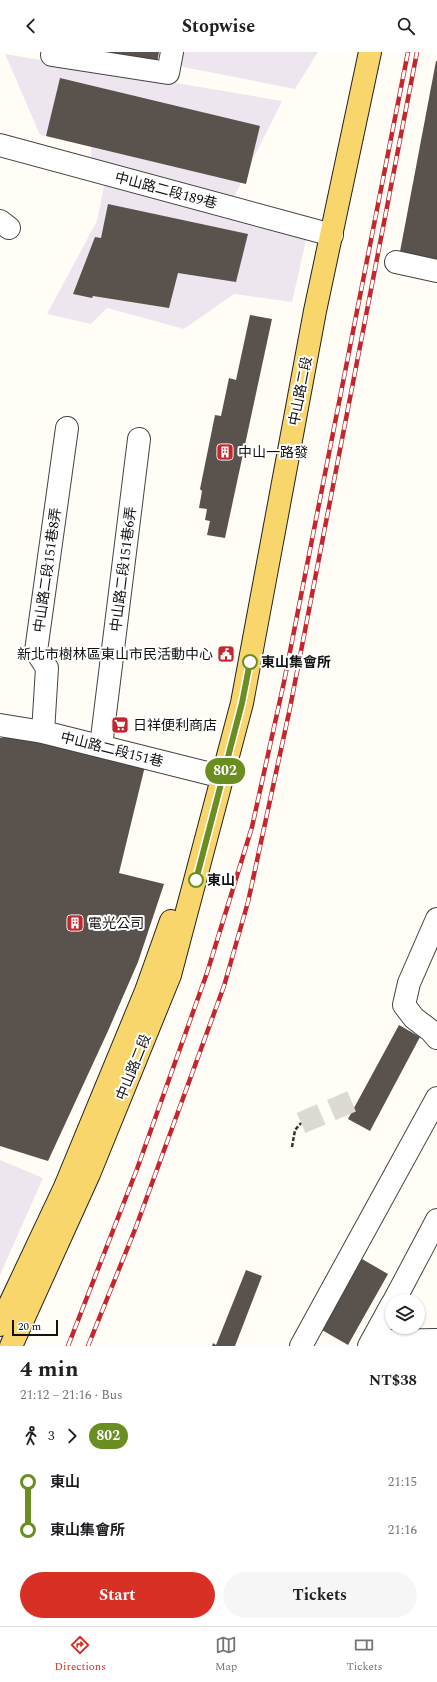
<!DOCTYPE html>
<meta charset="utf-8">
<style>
:root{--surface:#fff;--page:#f6f6f6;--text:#202124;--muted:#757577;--line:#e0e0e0;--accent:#d93025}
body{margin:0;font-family:Spectral,"Noto Sans TC",serif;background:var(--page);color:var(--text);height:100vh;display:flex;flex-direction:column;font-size:15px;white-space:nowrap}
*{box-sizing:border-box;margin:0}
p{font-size:13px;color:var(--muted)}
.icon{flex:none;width:22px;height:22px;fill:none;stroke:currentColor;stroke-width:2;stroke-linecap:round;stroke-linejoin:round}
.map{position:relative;height:1294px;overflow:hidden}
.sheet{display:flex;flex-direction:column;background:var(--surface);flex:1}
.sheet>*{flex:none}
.badge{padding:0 8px;border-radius:13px;font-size:14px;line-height:26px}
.buttons{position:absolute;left:385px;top:1242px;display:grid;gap:8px}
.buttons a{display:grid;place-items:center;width:40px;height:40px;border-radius:50%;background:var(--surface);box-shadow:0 1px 3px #0004;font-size:20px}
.scale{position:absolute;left:12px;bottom:10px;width:46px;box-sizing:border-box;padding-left:4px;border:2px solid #111;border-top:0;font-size:11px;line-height:14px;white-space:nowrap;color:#111;-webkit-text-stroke:3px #fff;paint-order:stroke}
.map>.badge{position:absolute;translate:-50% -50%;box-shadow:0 0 0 2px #fff}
.legs{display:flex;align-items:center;gap:6px;height:44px;padding:0 20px;font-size:13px}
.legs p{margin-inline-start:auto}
.head{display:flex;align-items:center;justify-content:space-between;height:68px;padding:0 20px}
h1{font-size:22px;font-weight:700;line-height:30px}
.primary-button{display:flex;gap:8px;margin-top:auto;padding:8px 20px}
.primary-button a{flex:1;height:46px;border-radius:24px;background:var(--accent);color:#fff;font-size:16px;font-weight:700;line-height:46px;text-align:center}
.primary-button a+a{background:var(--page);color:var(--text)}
ul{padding:0 20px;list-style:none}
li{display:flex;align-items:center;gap:14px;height:48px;font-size:15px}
li i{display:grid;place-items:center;width:6px;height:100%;margin:0 5px;background:currentColor}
li i::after{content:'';width:10px;height:10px;margin:-5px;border:3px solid;border-radius:50%;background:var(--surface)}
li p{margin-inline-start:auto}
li:first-child i{background:linear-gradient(#0000 50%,currentColor 0)}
li:last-child i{background:linear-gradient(currentColor 50%,#0000 0)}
header{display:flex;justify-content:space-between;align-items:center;height:52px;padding:0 20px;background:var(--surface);font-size:18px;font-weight:700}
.menu{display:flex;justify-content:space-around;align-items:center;height:56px;border-top:1px solid var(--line);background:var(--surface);font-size:11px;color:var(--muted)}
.menu a{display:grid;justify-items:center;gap:2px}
.menu .selected{color:var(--accent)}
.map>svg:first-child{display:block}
</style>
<header><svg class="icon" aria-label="back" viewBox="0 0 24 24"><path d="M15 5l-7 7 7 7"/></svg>Stopwise<svg class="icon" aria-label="search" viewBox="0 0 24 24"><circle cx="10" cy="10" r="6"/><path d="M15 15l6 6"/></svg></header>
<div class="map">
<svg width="437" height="1294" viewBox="0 0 437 1294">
<rect width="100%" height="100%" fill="#fffdf5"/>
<g fill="#eee6ef">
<polygon points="181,0 318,0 295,37 178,14"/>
<polygon points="5,2 282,49 231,151 92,119 91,95 40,83"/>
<polygon points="105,130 307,184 292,250 234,242 184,277 107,256 91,272 47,262 97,169"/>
<polygon points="0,1108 43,1126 0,1223"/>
</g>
<g fill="#5a524d">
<polygon points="97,0 159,0 157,11"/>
<polygon points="436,9 437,9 437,212 399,205"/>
<polygon points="60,26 260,74 246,132 46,84"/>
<polygon points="108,152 248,182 236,230 178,221 169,256 93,244 92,246 73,242 95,185 101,186"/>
<polygon points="250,263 272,267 225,486 207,483 210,469 205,468 207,457 199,456 202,439 200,437 215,363 221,364 229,326 236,328"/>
<polygon points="43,680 145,714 119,821 164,832 138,910 108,979 48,1109 0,1094 0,686"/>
<polygon points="399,973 420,985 370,1079 348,1067"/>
<polygon points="362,1207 388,1222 348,1293 322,1278"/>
<polygon points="246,1218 262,1224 235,1294 212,1294 213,1291 216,1293"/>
</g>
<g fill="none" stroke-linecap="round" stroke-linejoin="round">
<polyline stroke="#dbdad3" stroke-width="22" stroke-dasharray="22 11" stroke-linecap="butt" points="301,1071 355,1048"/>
<g stroke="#444" stroke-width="24">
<g id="minor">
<polyline points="52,3 168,21 172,0"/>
<polyline points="0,93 332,183"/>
<polyline points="0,169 9,176"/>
<polyline points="396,210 437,219"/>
<polyline points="0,673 43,680 223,725"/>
<polyline points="43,680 47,616 36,599 67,376"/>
<polyline points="101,694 139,387"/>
<polyline points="437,867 409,931 404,953 414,966 431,979 437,986"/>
<polyline points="394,1249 437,1168"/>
<polyline points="372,1289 437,1288"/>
<polyline points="301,1294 437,1046"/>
<polyline points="369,1294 392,1252"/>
</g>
</g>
<g stroke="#222" stroke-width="24">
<g id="major">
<polyline points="0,1273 65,1135 146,939 171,869"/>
<polyline points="11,1294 89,1122 170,923 242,651 315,259 370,0"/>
</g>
</g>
<polyline stroke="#333" stroke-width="2.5" stroke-dasharray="4 2" stroke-linecap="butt" points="292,1095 295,1078 301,1071"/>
<use href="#minor" stroke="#fff" stroke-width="22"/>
<use href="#major" stroke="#f9d66b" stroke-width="22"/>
<g stroke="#c4262e" stroke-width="4.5">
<g id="rail">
<polyline points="68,1294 137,1117 207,921 252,775 284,630 408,0"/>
<polyline points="88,1294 136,1175 224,934 248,850 290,656 417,0"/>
</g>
</g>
<use href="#rail" stroke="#fff" stroke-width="3" stroke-dasharray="9" stroke-linecap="butt"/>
</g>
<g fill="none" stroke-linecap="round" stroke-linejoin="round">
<g stroke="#fff" stroke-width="9">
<polyline id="line-1" points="196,828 242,651 250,610"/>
</g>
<use href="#line-1" stroke="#6b8e23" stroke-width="6"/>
</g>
<defs>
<g id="building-square" transform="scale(0.9)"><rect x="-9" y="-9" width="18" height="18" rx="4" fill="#c4262e" stroke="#fff"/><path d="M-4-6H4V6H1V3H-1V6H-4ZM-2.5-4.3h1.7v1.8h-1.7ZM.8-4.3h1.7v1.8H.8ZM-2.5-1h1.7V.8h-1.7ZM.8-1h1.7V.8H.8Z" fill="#fff"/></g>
<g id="civic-square" transform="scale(0.9)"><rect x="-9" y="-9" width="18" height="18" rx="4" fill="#c4262e" stroke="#fff"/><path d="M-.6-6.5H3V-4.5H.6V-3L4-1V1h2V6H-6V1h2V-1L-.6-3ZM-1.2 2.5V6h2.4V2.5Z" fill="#fff"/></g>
<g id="supermarket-square" transform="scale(0.9)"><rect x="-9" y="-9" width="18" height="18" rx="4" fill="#c4262e" stroke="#fff"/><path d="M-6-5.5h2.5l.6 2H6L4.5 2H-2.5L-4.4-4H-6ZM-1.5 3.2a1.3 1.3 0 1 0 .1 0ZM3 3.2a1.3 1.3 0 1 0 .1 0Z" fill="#fff"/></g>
</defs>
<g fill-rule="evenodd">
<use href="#building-square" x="225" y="400"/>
<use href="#civic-square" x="226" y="602"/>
<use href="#supermarket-square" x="120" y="673"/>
<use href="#building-square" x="75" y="871"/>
</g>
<g fill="#fff" stroke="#6b8e23" stroke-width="2">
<circle cx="250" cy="610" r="7"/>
<circle cx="196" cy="828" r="7"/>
</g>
<g text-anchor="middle" stroke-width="4" stroke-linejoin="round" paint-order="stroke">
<g font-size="14" fill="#111" stroke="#fff">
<text transform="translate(166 138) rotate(15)" y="5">中山路二段189巷</text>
<text transform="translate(300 339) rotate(-79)" y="5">中山路二段</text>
<text transform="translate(123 517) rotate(-83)" y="5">中山路二段151巷6弄</text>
<text transform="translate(47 518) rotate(-82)" y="5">中山路二段151巷8弄</text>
<text transform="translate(112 697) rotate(14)" y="5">中山路二段151巷</text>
<text transform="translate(133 1015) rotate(-68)" y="5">中山路二段</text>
</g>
<g font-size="14" fill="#111" stroke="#fff" text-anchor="start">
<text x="238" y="405">中山一路發</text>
<text x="213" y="607" text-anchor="end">新北市樹林區東山市民活動中心</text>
<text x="133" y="678">日祥便利商店</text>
<text x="88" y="876">電光公司</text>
</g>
<g font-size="14" font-weight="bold" fill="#111" stroke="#fff" text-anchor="start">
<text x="261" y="615">東山集會所</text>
<text x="207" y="833">東山</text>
</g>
</g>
</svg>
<div class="buttons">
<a><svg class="icon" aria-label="layers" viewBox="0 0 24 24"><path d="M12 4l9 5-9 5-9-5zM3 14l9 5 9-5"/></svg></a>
</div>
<div class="scale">20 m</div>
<b class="badge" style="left:225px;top:719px;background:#6b8e23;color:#fff">802</b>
</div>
<section class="sheet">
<div class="head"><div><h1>4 min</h1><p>21:12 – 21:16 · Bus</p></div><b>NT$38</b></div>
<div class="legs"><svg class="icon" aria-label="walk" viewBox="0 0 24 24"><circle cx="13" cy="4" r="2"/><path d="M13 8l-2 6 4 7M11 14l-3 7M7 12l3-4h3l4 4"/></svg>3<svg class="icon" aria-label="forward" viewBox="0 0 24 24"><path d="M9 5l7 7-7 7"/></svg><b class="badge" style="background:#6b8e23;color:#fff">802</b></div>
<ul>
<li><i style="color:#6b8e23"></i><b>東山</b><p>21:15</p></li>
<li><i style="color:#6b8e23"></i><b>東山集會所</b><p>21:16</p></li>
</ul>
<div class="primary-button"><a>Start</a><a>Tickets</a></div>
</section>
<nav class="menu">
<a class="selected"><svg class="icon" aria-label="directions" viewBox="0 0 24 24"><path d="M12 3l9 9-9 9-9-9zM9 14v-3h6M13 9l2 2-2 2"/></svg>Directions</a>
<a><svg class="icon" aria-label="map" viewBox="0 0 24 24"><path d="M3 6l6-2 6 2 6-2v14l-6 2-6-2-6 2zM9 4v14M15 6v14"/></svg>Map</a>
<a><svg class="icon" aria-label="tickets" viewBox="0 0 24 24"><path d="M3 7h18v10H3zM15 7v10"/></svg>Tickets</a>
</nav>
